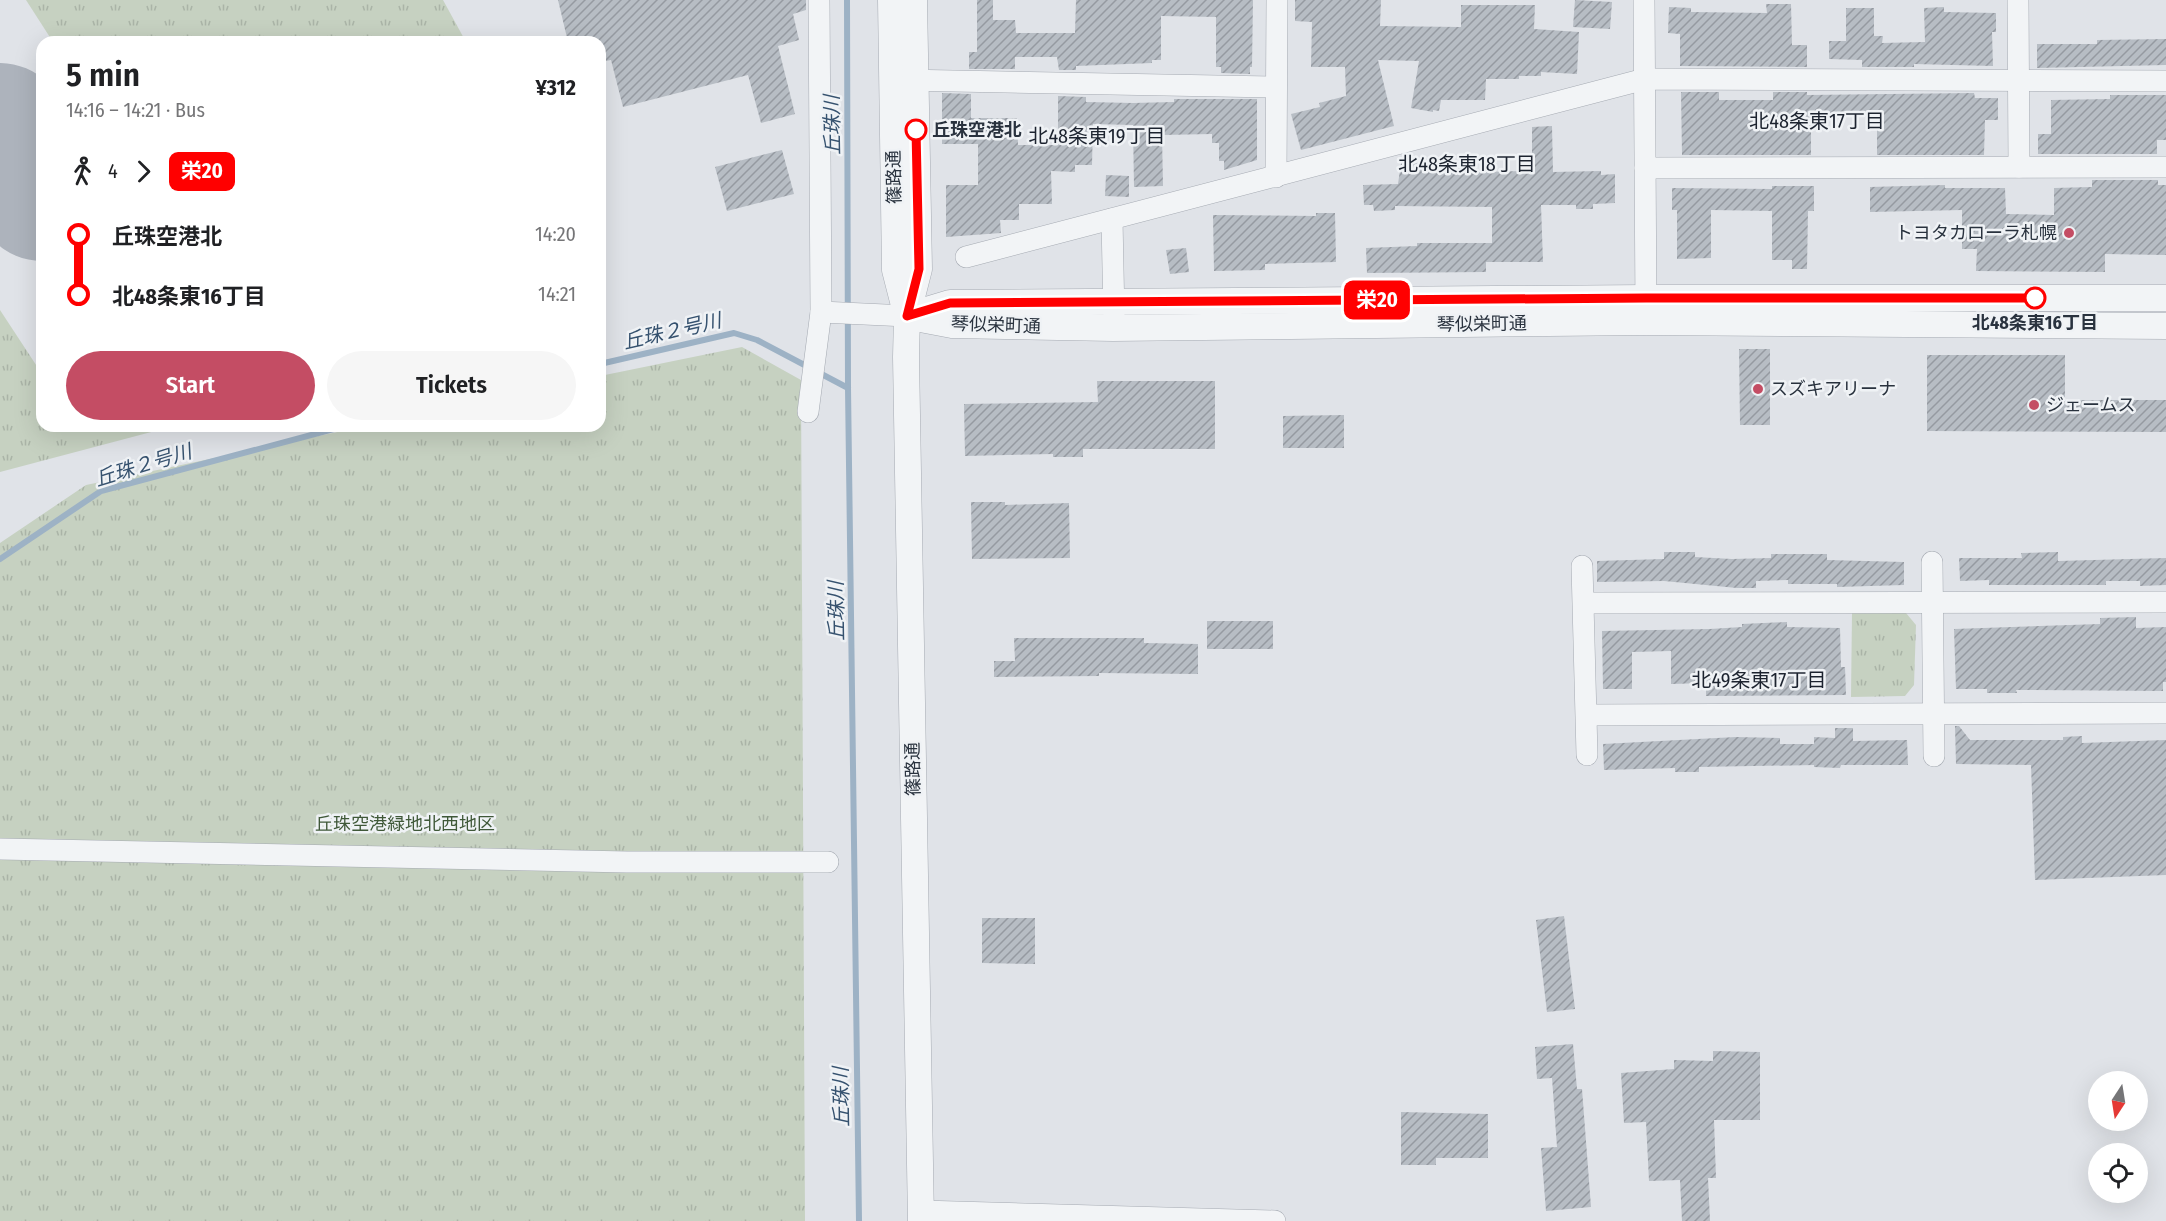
<!DOCTYPE html>
<meta charset="utf-8">
<style>
:root{--surface:#fff;--page:#f6f6f6;--text:#202124;--muted:#757577;--accent:#c44d64}
body{margin:0;font-family:"Fira Sans Condensed","Noto Sans JP",sans-serif;background:var(--page);color:var(--text);height:100vh;display:flex;flex-direction:column;font-size:22px;white-space:nowrap}
*{box-sizing:border-box;margin:0}
p{font-size:20px;color:var(--muted)}
.icon{flex:none;width:33px;height:33px;fill:none;stroke:currentColor;stroke-width:2;stroke-linecap:round;stroke-linejoin:round}
.map{position:relative;flex:1;overflow:hidden}
.drawer{position:absolute;left:36px;top:36px;width:570px;height:396px;display:flex;flex-direction:column;background:var(--surface);border-radius:18px;box-shadow:0 6px 24px #0002}
.drawer>*{flex:none}
.badge{padding:0 12px;border-radius:9px;font-size:21px;line-height:39px}
.needle{width:39px;rotate:192deg}
.controls{position:absolute;left:2088px;top:1071px;display:grid;gap:12px}
.controls a{display:grid;place-items:center;width:60px;height:60px;border-radius:50%;background:var(--surface);box-shadow:0 6px 24px #0002;font-size:30px}
.map>.badge{position:absolute;translate:-50% -50%;box-shadow:0 0 0 3px #fff}
.legs{display:flex;align-items:center;gap:9px;height:66px;padding:0 30px;font-size:20px}
.legs p{margin-inline-start:auto}
.summary{display:flex;align-items:center;justify-content:space-between;height:102px;padding:0 30px}
h1{font-size:33px;font-weight:600;line-height:45px}
.primary-button{display:flex;gap:12px;margin-top:auto;padding:12px 30px}
.primary-button a{flex:1;height:69px;border-radius:36px;background:var(--accent);color:#fff;font-size:24px;font-weight:600;line-height:69px;text-align:center}
.primary-button a+a{background:var(--page);color:var(--text)}
ul{padding:0 30px;list-style:none}
li{display:flex;align-items:center;gap:21px;height:60px;font-size:22px}
li i{display:grid;place-items:center;width:9px;height:100%;margin:0 8px;background:currentColor}
li i::after{content:'';width:15px;height:15px;margin:-8px;border:4px solid;border-radius:50%;background:var(--surface)}
li p{margin-inline-start:auto}
li:first-child i{background:linear-gradient(#0000 50%,currentColor 0)}
li:last-child i{background:linear-gradient(currentColor 50%,#0000 0)}
.map>svg:first-child{display:block}
</style>
<div class="map">
<svg width="2166" height="1221" viewBox="0 0 2166 1221">
<defs>
<pattern id="grass-tufts" width="24" height="20" patternUnits="userSpaceOnUse" patternTransform="scale(1.5)"><rect width="24" height="20" fill="#c6d1c1"/><path d="M3 7l-1-3M5 7V3M7 7l1-3M15 17l-1-3M17 17v-4M19 17l1-3" fill="none" stroke="#aab4a7"/></pattern>
<pattern id="building-hatch" width="6" height="6" patternUnits="userSpaceOnUse" patternTransform="scale(1.5)"><rect width="6" height="6" fill="#b7bdc4"/><path d="M-1 1l2-2M0 6l6-6M5 7l2-2" fill="none" stroke="#959aa1"/></pattern>
</defs>
<rect width="100%" height="100%" fill="#e0e3e8"/>
<g fill="url(#grass-tufts)">
<polygon points="26,0 443,0 466,42 53,42"/>
<polygon points="0,310 42,374 42,426 174,426 0,472"/>
<polygon points="742,347 801,380 805,1221 0,1221 0,543 86,485 366,426 600,426 600,376"/>
<polygon points="1852,613 1906,613 1916,625 1914,685 1905,696 1851,697"/>
</g>
<g fill="none" stroke-linecap="round" stroke-linejoin="round">
<g stroke="#9db2c5" stroke-width="6">
<polyline points="847,0 848,388 859,1221"/>
<polyline points="600,364 734,333 757,340 848,388"/>
<polyline points="0,559 101,491 345,426"/>
</g>
<polyline stroke="#adb3bc" stroke-width="134" points="0,130 42,194"/>
</g>
<g fill="url(#building-hatch)">
<polygon points="558,0 806,0 806,10 793,14 799,40 778,46 795,114 761,123 748,75 623,107 611,60 600,62 600,42 568,42"/>
<polygon points="977,0 993,0 993,20 1015,20 1016,33 1075,33 1076,0 1253,0 1252,67 1250,67 1250,74 1221,73 1221,67 1216,67 1216,17 1161,16 1161,60 1152,60 1152,63 1076,66 1076,70 1059,70 1057,57 1015,57 1015,69 969,69 969,52 977,52"/>
<polygon points="1295,0 1381,0 1380,26 1461,27 1461,5 1535,5 1534,29 1579,32 1577,74 1541,72 1541,76 1519,76 1519,79 1486,79 1485,100 1441,100 1439,111 1433,110 1433,112 1411,108 1419,61 1378,60 1394,126 1301,150 1291,114 1320,107 1319,103 1346,96 1345,67 1311,67 1312,22 1295,21"/>
<polygon points="1575,0 1612,2 1610,29 1573,27"/>
<polygon points="1766,4 1791,4 1792,45 1807,45 1807,67 1680,66 1680,34 1668,33 1669,7 1691,8 1691,12 1767,13"/>
<polygon points="1944,7 1944,12 1996,13 1996,32 1992,32 1993,66 1914,64 1914,67 1862,67 1862,60 1829,59 1829,41 1846,41 1846,8 1874,8 1874,36 1883,36 1882,43 1925,42 1924,8"/>
<polygon points="2166,39 2166,65 2037,68 2037,44 2097,44 2097,40"/>
<polygon points="1681,92 1719,92 1719,100 1773,100 1773,92 1807,92 1807,95 1974,93 1975,98 1998,98 1998,120 1985,120 1984,155 1877,155 1877,117 1811,117 1811,155 1682,155"/>
<polygon points="942,93 971,94 971,118 1017,118 1018,145 1058,145 1058,96 1086,97 1086,102 1133,103 1174,102 1174,99 1257,99 1257,160 1224,170 1224,161 1219,161 1219,143 1212,143 1212,134 1162,135 1163,186 1134,187 1133,125 1093,124 1092,165 1075,165 1075,172 1051,171 1052,204 1019,204 1019,220 1000,220 1001,233 946,237 946,185 978,185 978,144 942,144"/>
<polygon points="2110,95 2166,95 2166,140 2157,140 2157,154 2038,154 2038,134 2051,134 2051,100 2110,99"/>
<polygon points="1552,126 1553,172 1601,171 1601,175 1615,174 1615,203 1593,204 1593,209 1576,209 1576,205 1541,205 1543,262 1486,262 1486,272 1367,273 1366,248 1417,246 1417,243 1492,243 1492,207 1395,206 1395,210 1374,211 1373,205 1364,205 1363,185 1398,184 1401,163 1477,165 1477,172 1532,171 1532,127"/>
<polygon points="782,150 794,194 727,211 715,167"/>
<polygon points="1106,175 1129,176 1129,197 1105,196"/>
<polygon points="2092,180 2158,180 2158,185 2166,185 2166,255 2105,254 2105,272 1976,271 1977,249 1962,249 1962,210 1870,212 1870,187 1945,185 1945,188 2005,188 2006,214 2054,215 2054,188 2092,187"/>
<polygon points="1772,186 1814,186 1814,211 1808,211 1807,269 1792,269 1792,260 1772,260 1772,211 1711,210 1711,258 1677,259 1677,210 1672,210 1672,188 1772,189"/>
<polygon points="1316,213 1335,213 1336,262 1265,264 1265,270 1214,271 1213,215 1316,216"/>
<polygon points="1186,248 1189,272 1170,274 1166,250"/>
<polygon points="1739,349 1770,349 1770,425 1740,425"/>
<polygon points="1927,355 2065,355 2065,400 2166,400 2166,432 1927,431"/>
<polygon points="1097,381 1215,381 1215,449 1083,449 1083,457 1053,457 1053,454 965,456 964,404 1098,402"/>
<polygon points="1344,415 1344,448 1283,448 1283,416"/>
<polygon points="971,502 1005,502 1005,505 1069,503 1070,558 972,559"/>
<polygon points="1664,552 1695,552 1695,557 1732,559 1771,558 1771,554 1827,554 1827,560 1904,562 1904,585 1837,587 1837,584 1788,584 1788,580 1756,581 1756,588 1737,588 1664,581 1597,582 1597,561 1664,559"/>
<polygon points="2058,552 2058,561 2166,558 2166,585 2140,586 2140,581 2106,581 2106,585 1989,585 1989,580 1960,581 1959,558 2022,558 2021,553"/>
<polygon points="2136,617 2136,628 2166,627 2166,682 2163,682 2163,691 2016,690 2017,693 1987,693 1987,689 1956,689 1954,629 2100,624 2100,618"/>
<rect x="1207" y="621" width="66" height="28"/>
<polygon points="1787,622 1787,627 1840,628 1841,667 1845,667 1846,695 1706,696 1706,683 1671,684 1671,651 1632,652 1632,689 1603,689 1602,631 1710,629 1742,627 1742,624"/>
<polygon points="1014,638 1144,638 1144,643 1198,644 1198,674 1099,673 1099,676 994,677 994,661 1015,661"/>
<polygon points="1955,726 1959,726 1970,740 2063,740 2063,737 2082,736 2082,743 2166,740 2166,875 2035,880 2031,765 1956,764"/>
<polygon points="1835,728 1853,728 1853,741 1907,740 1908,765 1841,765 1840,768 1814,767 1814,765 1699,767 1699,772 1675,772 1675,768 1604,770 1603,744 1736,737 1780,738 1780,744 1814,744 1814,737 1835,738"/>
<polygon points="1564,916 1575,1009 1547,1012 1536,920"/>
<polygon points="982,918 1035,918 1035,964 982,963"/>
<polygon points="1573,1044 1577,1089 1582,1089 1591,1207 1546,1211 1541,1148 1557,1147 1552,1078 1537,1079 1535,1047"/>
<polygon points="1713,1051 1760,1052 1760,1120 1714,1120 1716,1178 1708,1178 1710,1221 1682,1221 1680,1180 1649,1181 1646,1122 1624,1123 1621,1073 1674,1069 1674,1060 1713,1061"/>
<polygon points="1401,1112 1488,1114 1488,1158 1436,1158 1436,1165 1401,1165"/>
</g>
<g fill="none" stroke-linecap="round" stroke-linejoin="round">
<g stroke="#a5aab2" stroke-width="22">
<g id="minor">
<polyline points="819,0 821,312 907,316"/>
<polyline points="1644,0 1646,312"/>
<polyline points="2018,0 2019,167"/>
<polyline points="902,80 1276,87"/>
<polyline points="1645,168 2166,167"/>
<polyline points="1276,177 1277,0"/>
<polyline points="1112,219 1114,318"/>
<polyline points="966,257 1645,79 2166,81"/>
<polyline points="808,412 821,312"/>
<polyline points="1932,562 1934,756"/>
<polyline points="1582,566 1587,755"/>
<polyline points="1584,603 2166,602"/>
<polyline points="1588,715 2166,713"/>
<polyline points="0,849 627,862 828,862"/>
<polyline points="921,1211 1275,1221"/>
</g>
</g>
<g stroke="#a5aab2" stroke-width="27">
<g id="tertiary">
<polyline points="891,0 895,270 906,313"/>
<polyline points="914,0 919,269 907,316 906,357 921,1221"/>
<polyline points="907,316 950,303 1646,298 2166,298"/>
<polyline points="910,317 952,325 1113,328 1646,322 2166,326"/>
</g>
</g>
<use href="#minor" stroke="#f2f4f6" stroke-width="21"/>
<use href="#tertiary" stroke="#f2f4f6" stroke-width="26"/>
</g>
<g fill="none" stroke-linecap="round" stroke-linejoin="round">
<g stroke="#fff" stroke-width="14">
<polyline id="line-1" points="916,130 919,269 907,316 950,303 1646,298 2035,298"/>
</g>
<use href="#line-1" stroke="#f00" stroke-width="9"/>
</g>
<g fill="#fff" stroke="#f00" stroke-width="3">
<circle cx="916" cy="130" r="10"/>
<circle cx="2035" cy="298" r="10"/>
</g>
<g fill="#c44d64" stroke="#eff2f5" stroke-width="2">
<circle cx="2069" cy="233" r="6"/>
<circle cx="1758" cy="389" r="6"/>
<circle cx="2034" cy="405" r="6"/>
</g>
<g text-anchor="middle" stroke-width="5" stroke-linejoin="round" paint-order="stroke">
<g font-size="18" font-weight="bold" fill="#29323e" stroke="#eff2f5" text-anchor="start">
<text x="932" y="136">丘珠空港北</text>
<text x="2035" y="329" text-anchor="middle">北48条東16丁目</text>
</g>
<g font-size="18" fill="#29323e" stroke="#eff2f5">
<text transform="translate(894 177) rotate(-91)" y="6">篠路通</text>
<text transform="translate(1482 324) rotate(-1)" y="6">琴似栄町通</text>
<text transform="translate(996 325) rotate(2)" y="6">琴似栄町通</text>
<text transform="translate(913 769) rotate(-91)" y="6">篠路通</text>
</g>
<g font-size="18" fill="#29323e" stroke="#eff2f5" text-anchor="start">
<text x="2057" y="239" text-anchor="end">トヨタカローラ札幌</text>
<text x="1770" y="395">スズキアリーナ</text>
<text x="2046" y="411">ジェームス</text>
</g>
<g font-size="18" fill="#3f5838" stroke="#eff2f5">
<text x="405" y="830">丘珠空港緑地北西地区</text>
</g>
<g font-size="20" fill="#1c232f" stroke="#eff2f5">
<text x="1817" y="128">北48条東17丁目</text>
<text x="1097" y="143">北48条東19丁目</text>
<text x="1467" y="171">北48条東18丁目</text>
<text x="1759" y="687">北49条東17丁目</text>
</g>
<g font-size="20" font-style="italic" fill="#36526f" stroke="#eff2f5">
<text transform="translate(832 125) rotate(-91)" y="7">丘珠川</text>
<text transform="translate(672 331) rotate(-13)" y="7">丘珠２号川</text>
<text transform="translate(143 465) rotate(-17)" y="7">丘珠２号川</text>
<text transform="translate(836 611) rotate(-91)" y="7">丘珠川</text>
<text transform="translate(841 1097) rotate(-91)" y="7">丘珠川</text>
</g>
</g>
</svg>
<div class="controls">
<a><svg class="needle" viewBox="-14 -14 28 28"><path d="M0-13l5 13h-10z" fill="#e53935"/><path d="M0 13l5-13h-10z" fill="#757577"/></svg></a>
<a><svg class="icon" aria-label="locate" viewBox="0 0 24 24"><circle cx="12" cy="12" r="6"/><path d="M12 2v4M12 18v4M2 12h4M18 12h4"/></svg></a>
</div>
<b class="badge" style="left:1377px;top:300px;background:#f00;color:#fff">栄20</b>
<section class="drawer">
<div class="summary"><div><h1>5 min</h1><p>14:16 – 14:21 · Bus</p></div><b>¥312</b></div>
<div class="legs"><svg class="icon" aria-label="walk" viewBox="0 0 24 24"><circle cx="13" cy="4" r="2"/><path d="M13 8l-2 6 4 7M11 14l-3 7M7 12l3-4h3l4 4"/></svg>4<svg class="icon" aria-label="forward" viewBox="0 0 24 24"><path d="M9 5l7 7-7 7"/></svg><b class="badge" style="background:#f00;color:#fff">栄20</b></div>
<ul>
<li><i style="color:#f00"></i><b>丘珠空港北</b><p>14:20</p></li>
<li><i style="color:#f00"></i><b>北48条東16丁目</b><p>14:21</p></li>
</ul>
<div class="primary-button"><a>Start</a><a>Tickets</a></div>
</section>
</div>
